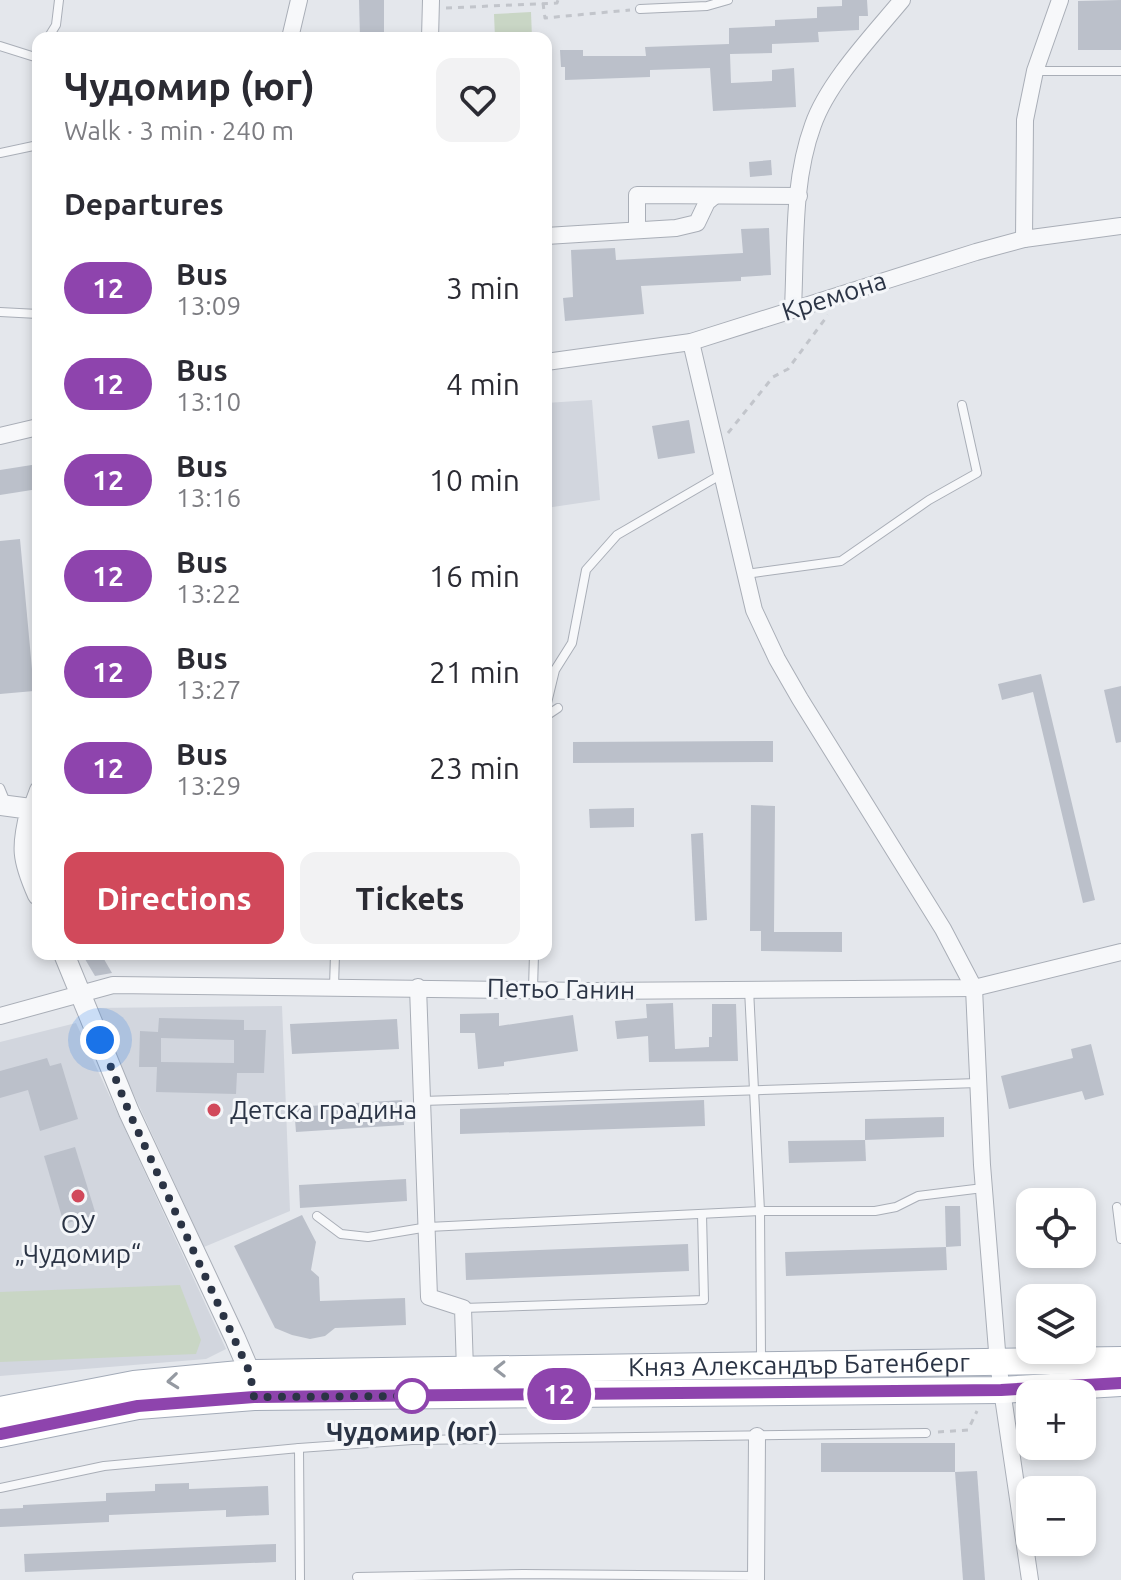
<!DOCTYPE html>
<meta charset="utf-8">
<style>
:root{--surface:#fff;--page:#f2f2f3;--text:#2b2b33;--muted:#7c7c81;--accent:#d1495b}
body{margin:0;font-family:Ubuntu,sans-serif;background:var(--page);color:var(--text);height:100vh;display:flex;flex-direction:column;font-size:30px;white-space:nowrap}
*{box-sizing:border-box;margin:0}
p{font-size:26px;color:var(--muted)}
.icon{flex:none;width:44px;height:44px;fill:none;stroke:currentColor;stroke-width:2;stroke-linecap:round;stroke-linejoin:round}
.map{position:relative;flex:1;overflow:hidden}
.sheet{position:absolute;left:32px;top:32px;width:520px;height:928px;display:flex;flex-direction:column;background:var(--surface);border-radius:16px;box-shadow:0 4px 12px #0003}
.sheet>*{flex:none}
.badge{padding:0 16px;border-radius:26px;font-size:28px;line-height:52px}
.controls{position:absolute;left:1016px;top:1188px;display:grid;gap:16px}
.controls a{display:grid;place-items:center;width:80px;height:80px;border-radius:16px;background:var(--surface);box-shadow:0 4px 12px #0003;font-size:40px}
.you{position:absolute;width:40px;height:40px;margin:-20px;border:6px solid #fff;border-radius:50%;background:#1a73e8;box-shadow:0 0 0 12px #1a73e833}
.map>.badge{position:absolute;translate:-50% -50%;box-shadow:0 0 0 4px #fff}
h2{padding:0 32px;font-size:30px;line-height:72px}
.round{display:grid;place-items:center;flex:none;width:84px;height:84px;border-radius:16px;background:var(--page)}
.summary{display:flex;align-items:center;justify-content:space-between;height:136px;padding:0 32px}
h1{font-size:38px;font-weight:700;line-height:60px}
.primary-button{display:flex;gap:16px;margin-top:auto;padding:16px 32px}
.primary-button a{flex:1;height:92px;border-radius:16px;background:var(--accent);color:#fff;font-size:32px;font-weight:700;line-height:92px;text-align:center}
.primary-button a+a{background:var(--page);color:var(--text)}
ul{padding:0;list-style:none}
li{display:flex;align-items:center;gap:24px;height:96px;padding:0 32px}
li div{flex:1}
li b{display:block;font-size:30px}
li em{font-style:normal}
li .badge{min-width:88px;font-weight:700;text-align:center}
.map>svg:first-child{display:block}
</style>
<div class="map">
<svg width="1121" height="1580" viewBox="0 0 1121 1580">
<rect width="100%" height="100%" fill="#e4e7ec"/>
<g fill="#d2d6de">
<polygon points="592,400 600,500 546,508 546,403"/>
<polygon points="282,1006 290,1211 204,1247 94,1008"/>
<polygon points="76,1023 226,1349 206,1359 0,1376 0,1042"/>
</g>
<g fill="#c9d6c5">
<polygon points="531,12 532,38 495,38 494,14"/>
<polygon points="180,1285 201,1340 196,1354 0,1362 0,1292"/>
</g>
<g fill="#bbc0ca" fill-rule="evenodd">
<polygon points="359,0 384,0 384,38 360,38"/>
<polygon points="842,0 867,0 868,16 859,16 859,30 818,32 819,42 772,44 772,53 730,54 731,83 772,81 772,70 794,68 796,107 713,111 710,68 650,70 650,77 565,80 565,67 561,67 560,50 583,50 583,56 646,56 645,47 729,44 729,28 775,26 775,20 817,18 817,7 842,6"/>
<polygon points="1121,0 1121,50 1078,50 1078,1"/>
<polygon points="771,160 772,175 750,177 749,162"/>
<polygon points="769,228 771,275 741,277 741,281 641,286 644,314 565,321 563,298 573,297 571,250 615,248 616,260 743,253 741,229"/>
<polygon points="689,420 695,453 658,459 652,426"/>
<polygon points="38,464 38,489 0,495 0,470"/>
<polygon points="20,539 34,691 0,694 0,541"/>
<polygon points="1041,674 1095,900 1083,903 1033,692 1002,700 998,684"/>
<polygon points="1121,686 1121,742 1116,743 1104,690"/>
<polygon points="773,741 773,762 573,763 573,742"/>
<polygon points="751,805 775,806 774,932 842,932 842,952 761,951 761,931 750,931"/>
<polygon points="634,808 634,827 590,828 589,809"/>
<polygon points="703,833 707,920 695,921 691,834"/>
<polygon points="82,954 101,954 112,973 95,976"/>
<polygon points="673,1003 675,1049 709,1047 709,1037 712,1037 712,1004 736,1004 738,1061 649,1062 648,1036 617,1039 615,1021 647,1018 646,1004"/>
<polygon points="499,1013 499,1026 573,1015 578,1051 504,1062 504,1066 478,1069 475,1033 460,1033 460,1014"/>
<path d="M159 1018 244 1020V1030H266L264 1073H237L236 1094 156 1092 157 1067H139L140 1031 158 1032ZM161 1038 234 1040V1063L161 1062Z"/>
<polygon points="397,1019 399,1049 292,1054 290,1024"/>
<polygon points="1091,1044 1104,1095 1085,1100 1082,1091 1009,1109 1001,1076 1073,1058 1071,1049"/>
<polygon points="47,1058 50,1066 61,1063 78,1119 40,1131 28,1090 0,1098 0,1071"/>
<polygon points="402,1100 404,1125 296,1132 294,1107"/>
<polygon points="704,1100 705,1126 460,1134 460,1109"/>
<polygon points="944,1117 944,1137 865,1140 865,1119"/>
<polygon points="865,1140 866,1161 789,1163 788,1141"/>
<polygon points="75,1147 96,1215 64,1224 44,1156"/>
<polygon points="406,1179 407,1201 300,1208 299,1185"/>
<polygon points="945,1206 960,1206 961,1246 946,1247"/>
<polygon points="302,1215 316,1242 311,1270 319,1277 320,1301 405,1298 406,1325 335,1328 325,1336 310,1339 292,1335 275,1328 234,1246"/>
<polygon points="688,1244 689,1271 466,1280 465,1253"/>
<polygon points="946,1247 947,1270 786,1276 785,1252"/>
<rect x="821" y="1443" width="134" height="29"/>
<polygon points="977,1471 985,1580 963,1580 955,1472"/>
<polygon points="189,1483 189,1489 268,1486 269,1515 226,1517 226,1510 109,1515 109,1522 0,1527 0,1509 23,1508 23,1505 106,1501 106,1493 155,1491 155,1484"/>
<polygon points="276,1544 276,1562 25,1572 24,1554"/>
</g>
<g fill="none" stroke-linecap="round" stroke-linejoin="round">
<g stroke="#a9aeb7" stroke-width="10">
<g id="service">
<polyline points="640,9 707,6 728,0"/>
<polyline points="48,38 56,25 59,0"/>
<polyline points="0,46 38,58"/>
<polyline points="1035,71 1121,71"/>
<polyline points="0,153 38,145"/>
<polyline points="0,312 38,314"/>
<polyline points="746,574 841,561 929,500 977,473 962,405"/>
<polyline points="546,707 555,670 572,643 586,570 617,535 722,474"/>
<polyline points="546,716 558,708"/>
<polyline points="0,788 7,805"/>
<polyline points="334,987 335,954"/>
<polyline points="533,989 534,954"/>
<polyline points="749,989 760,1211 761,1355"/>
<polyline points="422,1101 978,1083"/>
<polyline points="1117,1207 1121,1239"/>
<polyline points="317,1216 341,1234 368,1237 428,1227 760,1211 875,1211 896,1207 918,1196 983,1188"/>
<polyline points="463,1308 704,1300 702,1214"/>
<polyline points="299,1448 412,1440 926,1433"/>
<polyline points="0,1488 104,1466 299,1448 300,1580"/>
<polyline points="357,1577 523,1574 756,1576"/>
</g>
</g>
<g stroke="#a9aeb7" stroke-width="18">
<g id="minor">
<polyline points="290,38 299,0"/>
<polyline points="430,38 431,0"/>
<polyline points="637,230 637,195 799,196"/>
<polyline points="546,236 676,228 697,223 707,202 713,197"/>
<polyline points="1024,239 1025,120 1035,71 1060,0"/>
<path d="M793 308C796 247 792 182 813 125 828 82 873 35 902 0"/>
<polyline points="691,342 754,610 777,659 800,699 943,929 974,988 982,1165 998,1363 1030,1580"/>
<polyline points="546,362 691,342 976,252 1024,239 1121,226"/>
<polyline points="0,436 38,427"/>
<polyline points="31,809 38,790"/>
<polyline points="418,987 429,1297 463,1308 465,1370"/>
<polyline points="0,1016 113,985 591,991 974,988 1121,952"/>
<polyline points="756,1580 757,1436"/>
</g>
</g>
<g stroke="#a9aeb7" stroke-width="22">
<g id="tertiary">
<path d="M0 805 31 809C21 847 22 859 38 895"/>
<polyline points="64,954 129,1112 235,1338 250,1373 252,1386"/>
</g>
</g>
<g stroke="#a3abb8" stroke-width="28">
<g id="primary">
<path id="s1" d="M0 1410 134 1384 250 1373 1121 1360"/>
<polyline points="0,1434 138,1406 254,1397 1001,1390 1121,1383"/>
</g>
</g>
<g stroke="#c2c5cb" stroke-width="3" stroke-dasharray="6 6" stroke-linecap="butt">
<polyline points="543,3 545,18 630,10"/>
<polyline points="446,8 557,3 558,0"/>
<polyline points="728,433 773,377 788,369 828,315"/>
<polyline points="938,1432 968,1430 977,1411"/>
</g>
<use href="#service" stroke="#f7f8fa" stroke-width="8"/>
<use href="#minor" stroke="#f7f8fa" stroke-width="16"/>
<use href="#tertiary" stroke="#f7f8fa" stroke-width="20"/>
<use href="#primary" stroke="#fff" stroke-width="26"/>
</g>
<defs><path id="oneway-chevron" d="M-2-3.5L2.5 0L-2 3.5" fill="none" stroke-width="1.6" stroke-linecap="round" stroke-linejoin="round" transform="scale(2)"/></defs>
<g stroke="#959aa2">
<use href="#oneway-chevron" transform="translate(500 1369) rotate(179)"/>
<use href="#oneway-chevron" transform="translate(173 1381) rotate(174)"/>
</g>
<g fill="none" stroke-linecap="round" stroke-linejoin="round">
<g stroke="#fff" stroke-width="18">
<polyline id="line" points="0,1434 138,1406 254,1397 1001,1390 1121,1383"/>
</g>
<use href="#line" stroke="#8e44ad" stroke-width="12"/>
<polyline stroke="#2b3445" stroke-width="8" stroke-dasharray="0 14.4" points="100,1040 129,1112 250,1373 254,1397 412,1396"/>
</g>
<g fill="#d1495b" stroke="#f4f6f9" stroke-width="3">
<circle cx="214" cy="1110" r="8"/>
<circle cx="78" cy="1196" r="8"/>
</g>
<circle fill="#fff" stroke="#8e44ad" stroke-width="4" cx="412" cy="1396" r="16"/>
<g text-anchor="middle" stroke-width="6" stroke-linejoin="round" paint-order="stroke">
<g font-size="26" fill="#2b3445" stroke="#f4f6f9">
<text transform="translate(834 296) rotate(-18)" y="9">Кремона</text>
<text transform="translate(561 989) rotate(1)" y="9">Петьо Ганин</text>
<text dy="9" stroke="none"><textPath href="#s1" startOffset="802">Княз Александър Батенберг</textPath></text>
</g>
<g font-size="26" fill="#2b3445" stroke="#f4f6f9" text-anchor="start">
<text x="230" y="1119">Детска градина</text>
<text x="78" y="1233" text-anchor="middle">ОУ<tspan x="78" dy="30">„Чудомир“</tspan></text>
</g>
<g font-size="26" font-weight="bold" fill="#2b3445" stroke="#f4f6f9">
<text x="412" y="1441">Чудомир (юг)</text>
</g>
</g>
</svg>
<div class="controls">
<a><svg class="icon" aria-label="locate" viewBox="0 0 24 24"><circle cx="12" cy="12" r="6"/><path d="M12 2v4M12 18v4M2 12h4M18 12h4"/></svg></a>
<a><svg class="icon" aria-label="layers" viewBox="0 0 24 24"><path d="M12 4l9 5-9 5-9-5zM3 14l9 5 9-5"/></svg></a>
<a>+</a>
<a>−</a>
</div>
<div class="you" style="left:100px;top:1040px"></div>
<b class="badge" style="left:559px;top:1394px;background:#8e44ad;color:#fff">12</b>
<section class="sheet">
<div class="summary"><div><h1>Чудомир (юг)</h1><p>Walk · 3 min · 240 m</p></div><a class="round"><svg class="icon" aria-label="heart" viewBox="0 0 24 24"><path d="M12 20l-8-8c-3-5 5-10 8-4 3-6 11-1 8 4z"/></svg></a></div>
<h2>Departures</h2>
<ul>
<li><span class="badge" style="background:#8e44ad;color:#fff">12</span><div><b>Bus</b><p>13:09</p></div><em>3 min</em></li>
<li><span class="badge" style="background:#8e44ad;color:#fff">12</span><div><b>Bus</b><p>13:10</p></div><em>4 min</em></li>
<li><span class="badge" style="background:#8e44ad;color:#fff">12</span><div><b>Bus</b><p>13:16</p></div><em>10 min</em></li>
<li><span class="badge" style="background:#8e44ad;color:#fff">12</span><div><b>Bus</b><p>13:22</p></div><em>16 min</em></li>
<li><span class="badge" style="background:#8e44ad;color:#fff">12</span><div><b>Bus</b><p>13:27</p></div><em>21 min</em></li>
<li><span class="badge" style="background:#8e44ad;color:#fff">12</span><div><b>Bus</b><p>13:29</p></div><em>23 min</em></li>
</ul>
<div class="primary-button"><a>Directions</a><a>Tickets</a></div>
</section>
</div>
